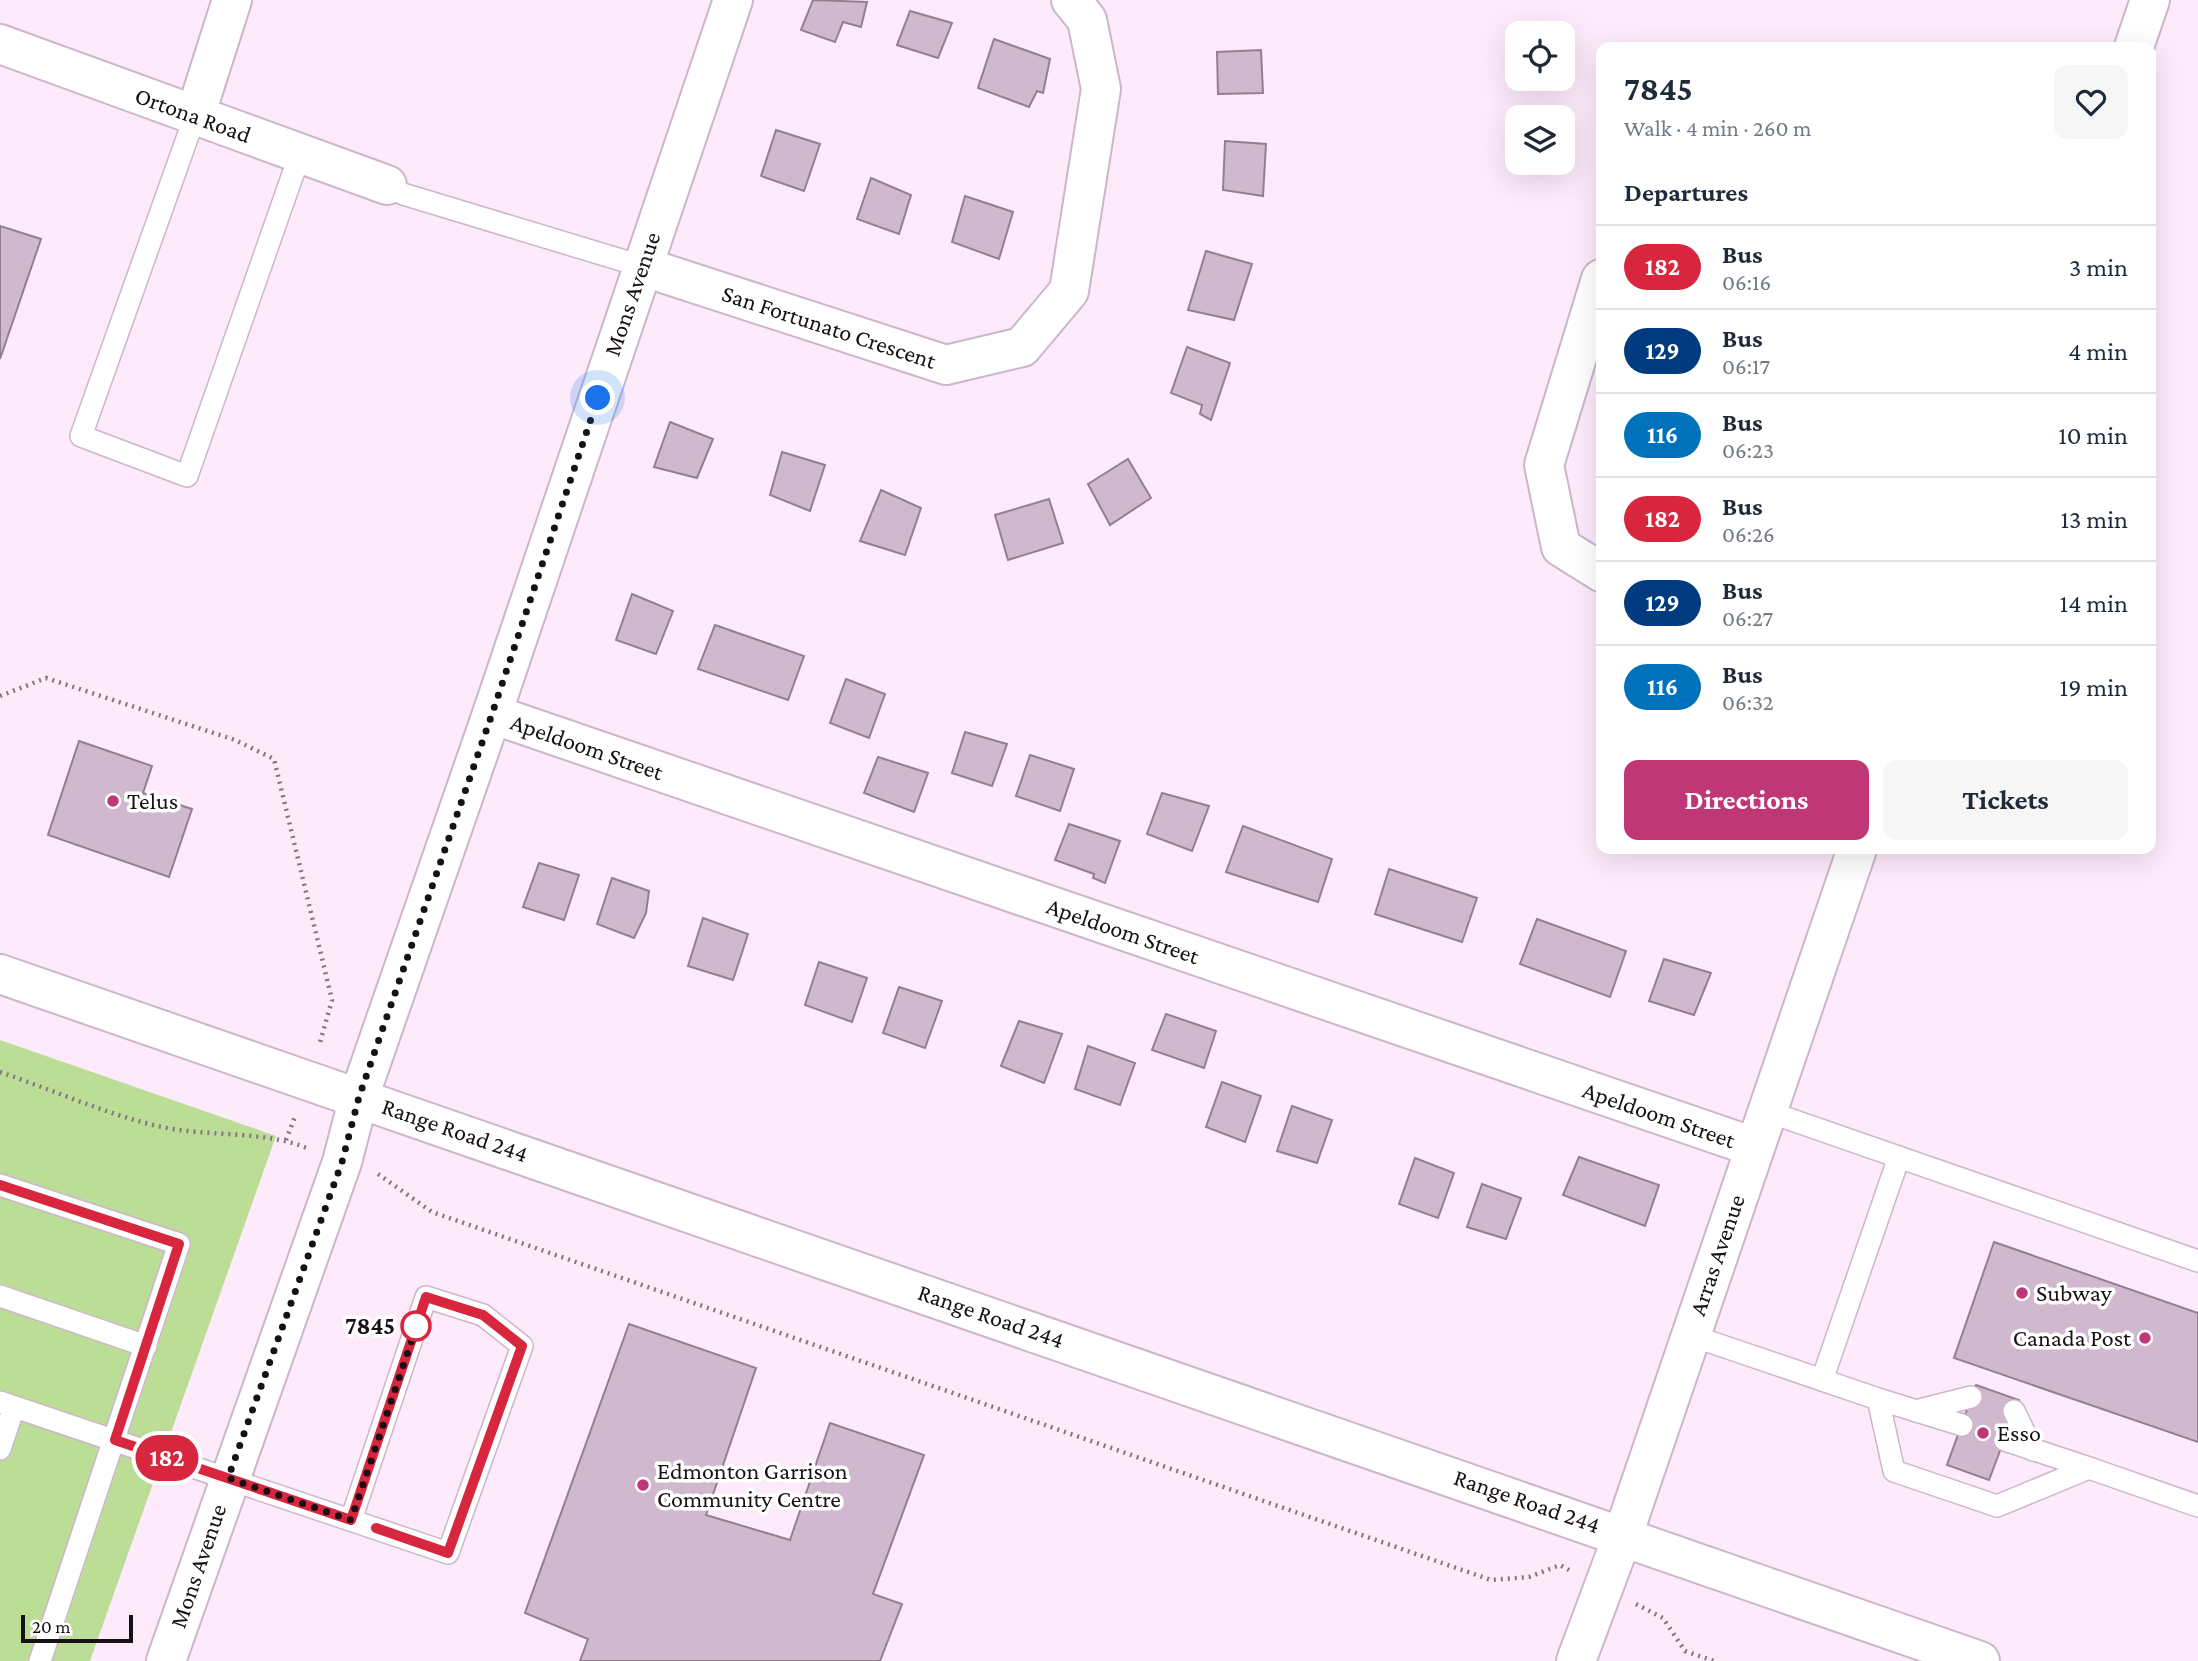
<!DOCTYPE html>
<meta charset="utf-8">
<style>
:root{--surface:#fff;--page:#f6f6f7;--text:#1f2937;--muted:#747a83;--line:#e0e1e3;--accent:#bf3774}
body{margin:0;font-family:"Crimson Pro",serif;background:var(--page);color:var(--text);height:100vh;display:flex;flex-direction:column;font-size:26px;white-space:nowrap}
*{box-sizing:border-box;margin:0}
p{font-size:23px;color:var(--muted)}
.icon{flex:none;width:38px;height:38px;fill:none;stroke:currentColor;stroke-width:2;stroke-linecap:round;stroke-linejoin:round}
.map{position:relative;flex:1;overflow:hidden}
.panel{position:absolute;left:1596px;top:42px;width:560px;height:812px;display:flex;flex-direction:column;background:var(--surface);border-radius:14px;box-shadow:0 7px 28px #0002}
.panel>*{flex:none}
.badge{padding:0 14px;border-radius:23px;font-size:24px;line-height:46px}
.controls{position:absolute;left:1505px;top:21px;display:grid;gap:14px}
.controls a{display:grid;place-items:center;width:70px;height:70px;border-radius:14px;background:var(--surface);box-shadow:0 7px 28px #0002;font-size:35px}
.scale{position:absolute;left:21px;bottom:18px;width:112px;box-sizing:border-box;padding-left:7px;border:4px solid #181017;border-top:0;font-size:19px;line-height:24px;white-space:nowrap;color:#181017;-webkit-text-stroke:5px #fff;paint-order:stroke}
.you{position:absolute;width:35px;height:35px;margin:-18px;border:5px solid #fff;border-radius:50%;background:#1a73e8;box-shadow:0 0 0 10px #1a73e833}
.map>.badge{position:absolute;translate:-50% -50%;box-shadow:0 0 0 4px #fff}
h2{padding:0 28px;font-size:26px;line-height:63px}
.round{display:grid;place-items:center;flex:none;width:74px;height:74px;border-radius:14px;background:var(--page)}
.summary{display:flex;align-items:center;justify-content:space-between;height:119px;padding:0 28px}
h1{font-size:33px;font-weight:700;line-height:52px}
.cta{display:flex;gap:14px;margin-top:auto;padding:14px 28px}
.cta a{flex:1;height:80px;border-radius:14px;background:var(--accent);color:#fff;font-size:28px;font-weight:700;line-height:80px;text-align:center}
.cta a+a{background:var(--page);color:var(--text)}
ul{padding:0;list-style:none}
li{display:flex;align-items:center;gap:21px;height:84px;padding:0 28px;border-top:2px solid var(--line)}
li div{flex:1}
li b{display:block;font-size:26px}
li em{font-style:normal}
li .badge{min-width:77px;font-weight:700;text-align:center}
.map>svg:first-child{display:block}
</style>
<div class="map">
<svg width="2198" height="1661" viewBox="0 0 2198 1661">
<rect width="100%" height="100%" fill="#fdeafb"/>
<polygon fill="#bcdd96" points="0,1040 276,1136 90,1661 0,1661"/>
<g fill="#d0b9ce" stroke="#947f92" stroke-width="2">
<polygon points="813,0 867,2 861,27 843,22 835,42 801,30"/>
<polygon points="910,11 952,23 938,58 897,45"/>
<polygon points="994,39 1050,59 1043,93 1037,91 1029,107 978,88"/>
<polygon points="1261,50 1263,93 1218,94 1217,52"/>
<polygon points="776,130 820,144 804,191 761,176"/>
<polygon points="1225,141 1266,144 1263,196 1223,190"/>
<polygon points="871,178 911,195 899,234 857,219"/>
<polygon points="965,196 1013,212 999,259 952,242"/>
<polygon points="0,226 41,239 0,359"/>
<polygon points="1206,251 1252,264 1234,320 1188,310"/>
<polygon points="1187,347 1230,363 1211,420 1200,414 1202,405 1171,393"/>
<polygon points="670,422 713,439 697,478 654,467"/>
<polygon points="782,452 825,465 810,511 770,495"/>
<polygon points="1128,459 1151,498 1110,525 1088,484"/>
<polygon points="881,490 921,508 905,555 860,541"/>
<polygon points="1049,499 1063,543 1008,560 995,515"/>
<polygon points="632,594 673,611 656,654 616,640"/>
<polygon points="715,625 804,656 788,700 698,669"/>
<polygon points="846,679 885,694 869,738 830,723"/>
<polygon points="965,732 1007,744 992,786 952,773"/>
<polygon points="79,741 152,766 143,793 192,809 169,877 48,835"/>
<polygon points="1030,755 1074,769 1060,811 1016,796"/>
<polygon points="878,757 928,773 914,812 864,793"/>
<polygon points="1162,793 1209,806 1192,851 1147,834"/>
<polygon points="1069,824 1120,841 1105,883 1093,878 1094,874 1055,860"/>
<polygon points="1243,826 1332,859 1318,902 1226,872"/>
<polygon points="539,863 579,875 564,920 523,907"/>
<polygon points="1389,869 1477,898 1462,942 1375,914"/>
<polygon points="612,878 649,891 646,913 634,938 597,924"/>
<polygon points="703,918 748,934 733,980 688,966"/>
<polygon points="1537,919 1626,951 1610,997 1520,964"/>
<polygon points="1664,959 1711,973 1694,1015 1649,1001"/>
<polygon points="819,962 867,978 852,1022 805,1005"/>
<polygon points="899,987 942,1001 925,1048 883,1033"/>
<polygon points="1166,1014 1216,1031 1204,1068 1152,1050"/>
<polygon points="1019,1021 1062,1034 1044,1083 1001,1066"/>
<polygon points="1088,1046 1135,1063 1120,1105 1075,1089"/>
<polygon points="1222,1082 1261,1096 1245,1142 1206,1127"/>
<polygon points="1292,1106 1332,1120 1317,1163 1277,1151"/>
<polygon points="1579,1157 1659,1185 1645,1226 1563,1195"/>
<polygon points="1415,1158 1454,1173 1438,1218 1399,1204"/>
<polygon points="1482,1184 1521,1198 1506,1239 1467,1227"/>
<polygon points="1994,1242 2198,1313 2198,1442 1954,1358"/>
<polygon points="629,1324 756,1368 706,1515 790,1540 830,1423 924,1455 873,1594 902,1604 880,1661 580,1661 588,1639 525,1613"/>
<polygon points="1976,1385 2019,1400 1989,1480 1947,1465"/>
</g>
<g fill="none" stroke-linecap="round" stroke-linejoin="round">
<g stroke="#cdb6cb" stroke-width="24">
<g id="lane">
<polyline points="195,116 81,436 187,476 300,154"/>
<polyline points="403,194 641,266"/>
<polyline points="1766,1111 2198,1261"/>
<polyline points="0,1185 179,1244 40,1661"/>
<polyline points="0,1296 146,1346"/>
<polyline points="1690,1335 1878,1399 1894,1471 1997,1506 2089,1468 2198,1506"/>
<polyline points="1822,1380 1899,1157"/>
<polyline points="1878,1399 1962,1425"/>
<polyline points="0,1402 448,1553 522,1346 483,1315 426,1297 351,1520"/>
<polyline points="1916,1411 1971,1397"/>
<polyline points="2014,1411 2033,1450"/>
<polyline points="2005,1440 2089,1468"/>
<polyline points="0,1449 14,1407"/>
</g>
</g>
<g stroke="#cdb6cb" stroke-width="42">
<g id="street">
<polyline points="0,44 387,185"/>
<polyline points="2134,47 2150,0"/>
<polyline points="195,116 232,0"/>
<polyline points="641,266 946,365 1022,347 1069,291 1101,89 1087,20 1071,0"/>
<polyline points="1601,279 1544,465 1561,547 1601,572"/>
<polyline points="492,714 1754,1147"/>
<polyline points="166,1661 342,1162 359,1097 492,714 733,0"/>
<polyline points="1576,1661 1623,1535 1857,849"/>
</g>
</g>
<g stroke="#cdb6cb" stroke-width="42">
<polyline id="secondary" points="0,974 1980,1661"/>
</g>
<g stroke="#837682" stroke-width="4.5" stroke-dasharray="2 5" stroke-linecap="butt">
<polyline points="0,696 46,678 235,740 274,759 332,1000 319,1046"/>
<path d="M0 1072C50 1089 101 1112 153 1125 204 1138 259 1129 307 1148"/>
<polyline points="286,1140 296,1114"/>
<polyline points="378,1174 432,1212 1491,1580 1529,1577 1560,1565 1569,1570"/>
<polyline points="1636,1604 1663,1618 1685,1651 1714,1661"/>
</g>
<use href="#lane" stroke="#fff" stroke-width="21"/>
<use href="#street" stroke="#fff" stroke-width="38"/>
<use href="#secondary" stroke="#fff" stroke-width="38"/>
</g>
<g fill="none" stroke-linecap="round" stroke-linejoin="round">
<g stroke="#fff" stroke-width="16">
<polyline id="line" points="0,1185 179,1244 115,1440 351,1520 426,1297 483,1315 522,1346 448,1553 376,1528"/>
</g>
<use href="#line" stroke="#d7263d" stroke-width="10"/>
<polyline stroke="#181017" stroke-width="7" stroke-dasharray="0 12.6" points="416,1326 418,1322 351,1520 228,1478 342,1162 359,1097 492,714 598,398"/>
</g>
<g fill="#bf3774" stroke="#fff" stroke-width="2.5">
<circle cx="113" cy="801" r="7"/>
<circle cx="2022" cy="1293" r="7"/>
<circle cx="2145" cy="1338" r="7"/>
<circle cx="1983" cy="1433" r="7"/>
<circle cx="643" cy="1485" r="7"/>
</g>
<circle fill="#fff" stroke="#d7263d" stroke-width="3.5" cx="416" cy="1326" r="14"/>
<g text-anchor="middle" stroke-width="7" stroke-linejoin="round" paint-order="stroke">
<g font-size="24" fill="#181017" stroke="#fff">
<text transform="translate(193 115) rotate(20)" y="8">Ortona Road</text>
<text transform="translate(632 294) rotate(-71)" y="8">Mons Avenue</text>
<text transform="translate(829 327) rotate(18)" y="8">San Fortunato Crescent</text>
<text transform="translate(587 747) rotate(19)" y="8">Apeldoom Street</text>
<text transform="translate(1123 931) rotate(19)" y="8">Apeldoom Street</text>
<text transform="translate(1659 1115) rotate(19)" y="8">Apeldoom Street</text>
<text transform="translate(455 1130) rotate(19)" y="8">Range Road 244</text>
<text transform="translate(1717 1255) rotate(-71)" y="8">Arras Avenue</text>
<text transform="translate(991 1316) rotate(19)" y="8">Range Road 244</text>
<text transform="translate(1527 1501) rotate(19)" y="8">Range Road 244</text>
<text transform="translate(198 1566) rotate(-71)" y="8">Mons Avenue</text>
</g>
<g font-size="24" fill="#181017" stroke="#fff" text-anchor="start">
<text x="127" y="809">Telus</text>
<text x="2036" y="1301">Subway</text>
<text x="2131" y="1346" text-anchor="end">Canada Post</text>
<text x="1997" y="1441">Esso</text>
<text x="657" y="1479">Edmonton Garrison<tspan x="657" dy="28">Community Centre</tspan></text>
</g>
<g font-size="24" font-weight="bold" fill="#181017" stroke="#fff" text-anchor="end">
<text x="395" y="1334">7845</text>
</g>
</g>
</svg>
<div class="controls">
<a><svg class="icon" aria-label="locate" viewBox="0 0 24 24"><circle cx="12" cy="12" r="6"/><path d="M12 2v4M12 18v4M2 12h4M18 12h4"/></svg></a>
<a><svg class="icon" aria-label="layers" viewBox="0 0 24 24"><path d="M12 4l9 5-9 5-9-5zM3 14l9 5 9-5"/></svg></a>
</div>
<div class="scale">20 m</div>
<div class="you" style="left:598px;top:398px"></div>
<b class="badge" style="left:167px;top:1458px;background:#d7263d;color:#fff">182</b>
<section class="panel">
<div class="summary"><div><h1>7845</h1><p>Walk · 4 min · 260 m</p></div><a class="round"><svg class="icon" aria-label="heart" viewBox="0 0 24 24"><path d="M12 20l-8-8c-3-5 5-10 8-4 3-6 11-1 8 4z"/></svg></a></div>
<h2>Departures</h2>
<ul>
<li><span class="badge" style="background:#d7263d;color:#fff">182</span><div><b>Bus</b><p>06:16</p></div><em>3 min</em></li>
<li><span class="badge" style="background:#003b80;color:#fff">129</span><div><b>Bus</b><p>06:17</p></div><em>4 min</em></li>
<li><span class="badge" style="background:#0072bc;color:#fff">116</span><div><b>Bus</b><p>06:23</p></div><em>10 min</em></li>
<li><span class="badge" style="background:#d7263d;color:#fff">182</span><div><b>Bus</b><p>06:26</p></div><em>13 min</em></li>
<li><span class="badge" style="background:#003b80;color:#fff">129</span><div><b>Bus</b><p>06:27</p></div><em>14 min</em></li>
<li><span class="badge" style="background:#0072bc;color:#fff">116</span><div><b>Bus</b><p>06:32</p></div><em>19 min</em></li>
</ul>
<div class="cta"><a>Directions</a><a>Tickets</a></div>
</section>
</div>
